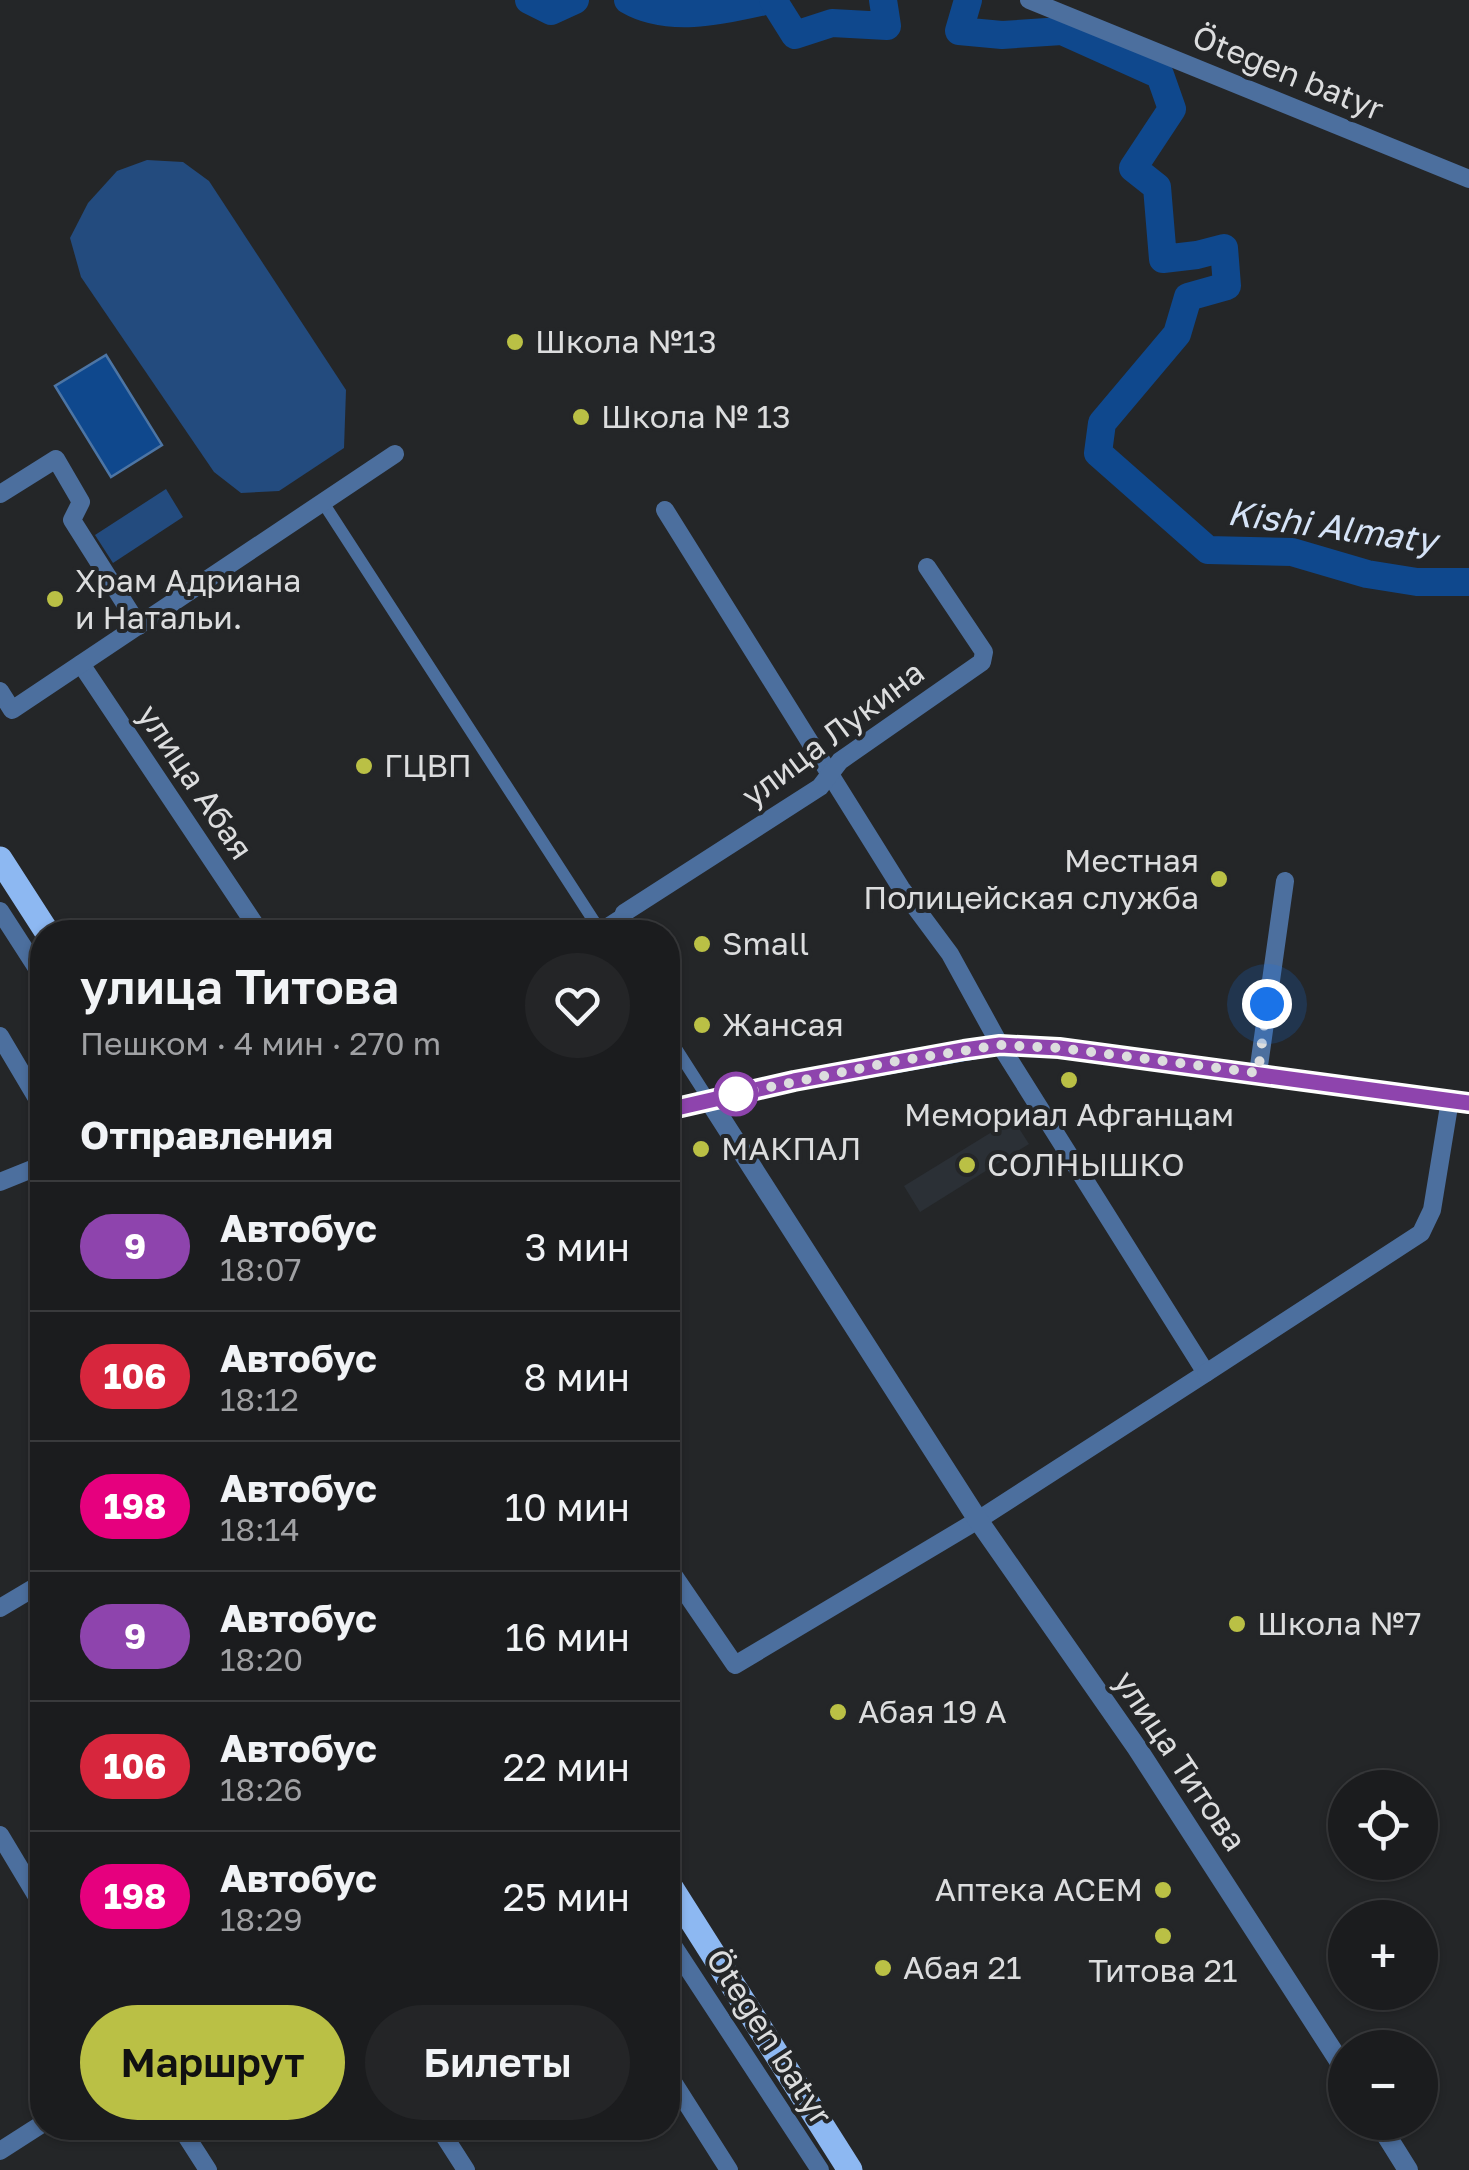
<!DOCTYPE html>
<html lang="ru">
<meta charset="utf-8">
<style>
:root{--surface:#1b1c1e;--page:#242527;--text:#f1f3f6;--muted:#a0a1a4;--line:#393a3c;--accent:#bac045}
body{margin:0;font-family:"Golos Text",sans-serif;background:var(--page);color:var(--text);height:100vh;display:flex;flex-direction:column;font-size:38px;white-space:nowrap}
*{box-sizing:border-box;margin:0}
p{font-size:32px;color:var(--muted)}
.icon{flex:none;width:55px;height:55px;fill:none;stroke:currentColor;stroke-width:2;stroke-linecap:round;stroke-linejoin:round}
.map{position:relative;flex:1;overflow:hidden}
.side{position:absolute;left:30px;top:920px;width:650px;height:1220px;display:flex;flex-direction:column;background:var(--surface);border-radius:40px;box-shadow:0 2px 8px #0004,0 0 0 2px var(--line)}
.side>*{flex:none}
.badge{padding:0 20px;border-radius:32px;font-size:35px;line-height:65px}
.tools{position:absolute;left:1328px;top:1770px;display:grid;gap:20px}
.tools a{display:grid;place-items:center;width:110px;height:110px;border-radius:50%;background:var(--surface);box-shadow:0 2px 8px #0004,0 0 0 2px var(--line);font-size:50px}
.you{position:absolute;width:50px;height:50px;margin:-25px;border:8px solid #fff;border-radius:50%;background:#1a73e8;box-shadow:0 0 0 15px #1a73e833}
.map>.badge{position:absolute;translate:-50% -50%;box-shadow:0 0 0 5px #fff}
h2{padding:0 50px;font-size:38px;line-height:90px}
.round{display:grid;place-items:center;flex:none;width:105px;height:105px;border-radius:52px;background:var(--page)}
.summary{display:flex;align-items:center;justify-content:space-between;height:170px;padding:0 50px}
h1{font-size:48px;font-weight:600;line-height:75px}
.action{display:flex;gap:20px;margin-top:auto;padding:20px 50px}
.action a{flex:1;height:115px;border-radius:60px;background:var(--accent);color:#111;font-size:40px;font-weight:600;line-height:115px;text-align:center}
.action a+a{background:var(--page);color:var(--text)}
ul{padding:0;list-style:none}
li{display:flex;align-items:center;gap:30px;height:130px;padding:0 50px;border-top:2px solid var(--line)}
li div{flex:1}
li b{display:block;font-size:38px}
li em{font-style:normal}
li .badge{min-width:110px;font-weight:700;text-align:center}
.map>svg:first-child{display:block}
</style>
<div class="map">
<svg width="1469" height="2170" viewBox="0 0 1469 2170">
<rect width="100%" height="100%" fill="#242628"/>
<polygon fill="#2b3036" points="1013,1119 1029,1144 920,1212 904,1186"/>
<g fill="#234b7e">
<polygon points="147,160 183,162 209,181 346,390 344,448 279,491 241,493 214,472 81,277 70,238 88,203 117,171"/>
<polygon points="166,489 183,517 113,563 95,535"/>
</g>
<polygon fill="#0f488d" stroke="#4c75a5" stroke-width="2.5" points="106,355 162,445 111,477 55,386"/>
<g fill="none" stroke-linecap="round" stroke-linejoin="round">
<g stroke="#0f488d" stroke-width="28">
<polyline points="529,0 551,11 575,0"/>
<path d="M628 0C669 24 724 10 769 0"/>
<polyline points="773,0 795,35 832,23 887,26 883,0"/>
<polyline points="968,0 959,31 1002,35 1062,31 1160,75 1172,109 1133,168 1157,187 1163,259 1197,255 1224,248 1227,286 1188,297 1177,334 1102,423 1098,453 1208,550 1292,552 1367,574 1417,582 1469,582"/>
</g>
<g stroke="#4c6f9e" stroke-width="12">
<polyline points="322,501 601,932"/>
<polyline points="599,929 624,913"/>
<polyline points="668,1036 709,1100"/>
</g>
<g stroke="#4c6f9e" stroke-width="18">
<polyline points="1029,0 1469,179"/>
<polyline points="0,494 56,459 81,502 72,520 139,626"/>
<polyline points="665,510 901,888 950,954 1000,1045 1206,1373 978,1520 735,1665 668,1567"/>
<polyline points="81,664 260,932"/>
<polyline points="0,691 12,710 395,454"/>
<polyline points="0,911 42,976"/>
<polyline points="624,913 820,787 840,761 982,662 984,652 927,567"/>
<polyline points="0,1036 42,1107"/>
<polyline points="1258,1073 1285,881"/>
<polyline points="0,1182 42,1165"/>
<polyline points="1206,1373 1421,1233 1432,1210 1450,1100"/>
<polyline points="0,1608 42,1583"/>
<polyline points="0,1835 42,1905"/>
<polyline points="668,1938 820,2170"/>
<polyline points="668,2074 729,2170"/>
<polyline points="181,2128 208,2170"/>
<polyline points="439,2128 466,2170"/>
<polyline points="0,2151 42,2124"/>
</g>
<g stroke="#4c6f9e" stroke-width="20">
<polyline points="709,1100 978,1520 1137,1748 1345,2070"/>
<polyline points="1378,2122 1408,2170"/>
</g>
<polyline stroke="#5f97e3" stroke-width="20" points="668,1110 794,1081 1000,1045 1059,1048 1469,1103"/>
<g stroke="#8db8f2" stroke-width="25">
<polyline points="0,859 47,932"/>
<polyline points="668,1883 850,2170"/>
</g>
</g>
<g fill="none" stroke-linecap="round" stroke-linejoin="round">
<g stroke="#fff" stroke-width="22">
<polyline id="line" points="668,1110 794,1081 964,1050 1000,1045 1059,1048 1469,1103"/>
</g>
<use href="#line" stroke="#8e44ad" stroke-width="15"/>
<polyline stroke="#dcddde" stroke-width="10" stroke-dasharray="0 18" points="736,1094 892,1062 1000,1045 1059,1048 1258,1073 1267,1004"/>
</g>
<g fill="#bac045" stroke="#242628" stroke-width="4">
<circle cx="515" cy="342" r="10"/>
<circle cx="581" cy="417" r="10"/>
<circle cx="55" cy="599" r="10"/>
<circle cx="364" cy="766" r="10"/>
<circle cx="1219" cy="879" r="10"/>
<circle cx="702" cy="944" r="10"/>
<circle cx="702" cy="1025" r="10"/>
<circle cx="1069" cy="1080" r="10"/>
<circle cx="701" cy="1149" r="10"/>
<circle cx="967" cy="1165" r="10"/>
<circle cx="1237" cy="1624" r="10"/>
<circle cx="838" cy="1712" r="10"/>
<circle cx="1163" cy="1890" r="10"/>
<circle cx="1163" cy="1936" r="10"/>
<circle cx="883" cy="1968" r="10"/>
</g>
<circle fill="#fff" stroke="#8e44ad" stroke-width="5" cx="736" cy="1094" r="20"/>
<g text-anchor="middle" stroke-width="8" stroke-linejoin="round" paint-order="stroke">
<g font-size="32" fill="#dcddde" stroke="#242628">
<text transform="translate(1288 73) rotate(22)" y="11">Ötegen batyr</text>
<text transform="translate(833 734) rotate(-37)" y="11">улица Лукина</text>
<text transform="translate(195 782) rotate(56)" y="11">улица Абая</text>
<text transform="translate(1180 1761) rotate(56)" y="11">улица Титова</text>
<text transform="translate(769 2037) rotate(57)" y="11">Ötegen batyr</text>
</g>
<g font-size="32" fill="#dcddde" stroke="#242628" text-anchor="start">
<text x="535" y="353">Школа №13</text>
<text x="601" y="428">Школа № 13</text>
<text x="75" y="592">Храм Адриана<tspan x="75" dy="37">и Натальи.</tspan></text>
<text x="384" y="777">ГЦВП</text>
<text x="1199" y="872" text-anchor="end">Местная<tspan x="1199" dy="37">Полицейская служба</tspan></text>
<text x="722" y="955">Small</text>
<text x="722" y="1036">Жансая</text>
<text x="1069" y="1126" text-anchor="middle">Мемориал Афганцам</text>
<text x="721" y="1160">МАКПАЛ</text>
<text x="987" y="1176">СОЛНЫШКО</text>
<text x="1257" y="1635">Школа №7</text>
<text x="858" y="1723">Абая 19 А</text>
<text x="1143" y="1901" text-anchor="end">Аптека АСЕМ</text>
<text x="903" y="1979">Абая 21</text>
<text x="1163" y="1982" text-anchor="middle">Титова 21</text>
</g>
<g font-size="35" font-style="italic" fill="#d5e3f7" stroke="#242628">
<text transform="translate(1332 527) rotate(8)" y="12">Kіshі Almaty</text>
</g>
</g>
</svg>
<div class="tools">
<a><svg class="icon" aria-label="locate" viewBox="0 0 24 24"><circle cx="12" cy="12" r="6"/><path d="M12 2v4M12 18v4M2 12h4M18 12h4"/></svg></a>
<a>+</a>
<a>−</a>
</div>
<div class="you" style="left:1267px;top:1004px"></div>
<section class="side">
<div class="summary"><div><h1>улица Титова</h1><p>Пешком · 4 мин · 270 m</p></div><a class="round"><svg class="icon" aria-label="heart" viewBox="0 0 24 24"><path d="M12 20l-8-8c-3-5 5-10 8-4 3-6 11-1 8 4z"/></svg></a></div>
<h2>Отправления</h2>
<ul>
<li><span class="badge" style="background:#8e44ad;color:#fff">9</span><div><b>Автобус</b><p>18:07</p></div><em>3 мин</em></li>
<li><span class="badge" style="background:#d7263d;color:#fff">106</span><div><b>Автобус</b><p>18:12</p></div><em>8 мин</em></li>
<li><span class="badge" style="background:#e6007e;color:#fff">198</span><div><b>Автобус</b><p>18:14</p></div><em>10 мин</em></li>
<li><span class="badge" style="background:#8e44ad;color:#fff">9</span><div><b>Автобус</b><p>18:20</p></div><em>16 мин</em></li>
<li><span class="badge" style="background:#d7263d;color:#fff">106</span><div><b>Автобус</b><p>18:26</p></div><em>22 мин</em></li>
<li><span class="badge" style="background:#e6007e;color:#fff">198</span><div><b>Автобус</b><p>18:29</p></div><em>25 мин</em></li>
</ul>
<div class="action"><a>Маршрут</a><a>Билеты</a></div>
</section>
</div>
